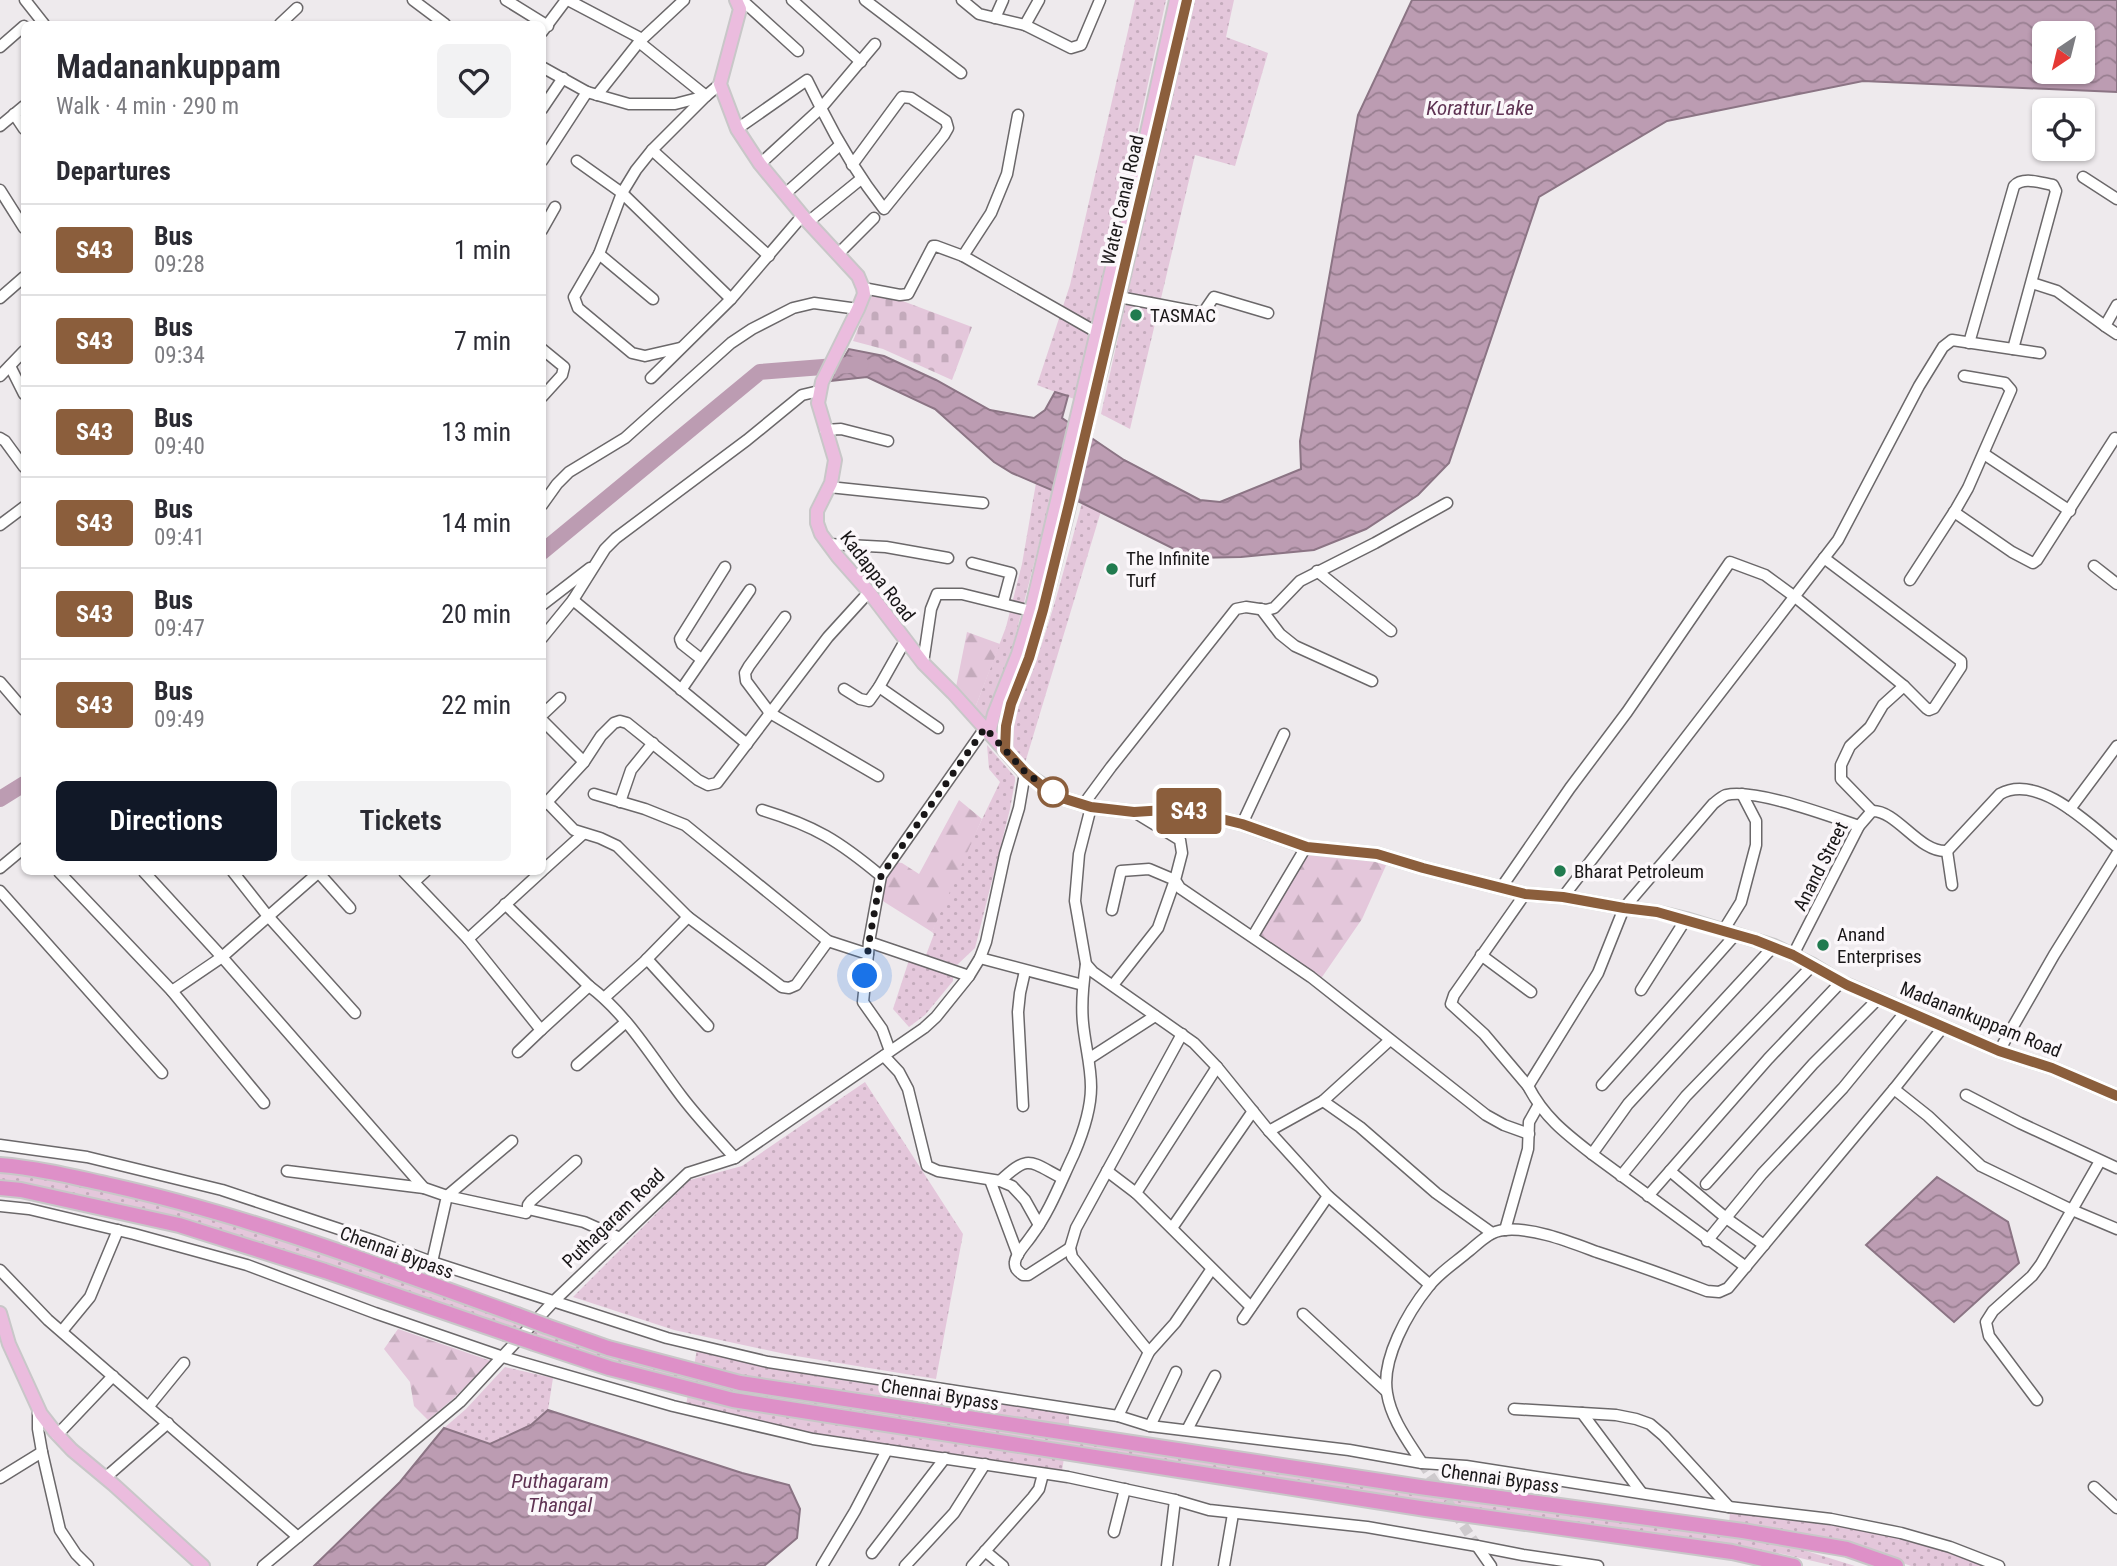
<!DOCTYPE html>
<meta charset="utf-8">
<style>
:root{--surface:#fff;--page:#f2f2f3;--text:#2b2b33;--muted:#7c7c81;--line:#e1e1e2;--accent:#111827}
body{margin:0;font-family:"Roboto Condensed",sans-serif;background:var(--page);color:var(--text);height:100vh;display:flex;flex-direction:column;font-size:26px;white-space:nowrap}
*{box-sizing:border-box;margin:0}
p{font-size:23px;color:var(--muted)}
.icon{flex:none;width:38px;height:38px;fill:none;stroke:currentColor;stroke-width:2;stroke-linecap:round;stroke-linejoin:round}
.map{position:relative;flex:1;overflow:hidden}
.panel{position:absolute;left:21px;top:21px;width:525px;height:854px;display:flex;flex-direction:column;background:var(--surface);border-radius:10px;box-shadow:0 2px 5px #0004}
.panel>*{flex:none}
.badge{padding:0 14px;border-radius:5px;font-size:24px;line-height:46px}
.needle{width:46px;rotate:215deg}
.fabs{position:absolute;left:2032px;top:21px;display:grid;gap:14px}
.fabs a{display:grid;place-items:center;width:63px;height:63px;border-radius:10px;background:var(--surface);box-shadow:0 2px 5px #0004;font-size:35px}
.you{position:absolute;width:35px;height:35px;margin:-18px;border:5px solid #fff;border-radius:50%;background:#1a73e8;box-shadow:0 0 0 10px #1a73e833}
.map>.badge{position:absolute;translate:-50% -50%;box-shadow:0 0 0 4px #fff}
h2{padding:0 35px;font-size:26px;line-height:63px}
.round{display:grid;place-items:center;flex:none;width:74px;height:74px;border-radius:10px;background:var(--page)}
.summary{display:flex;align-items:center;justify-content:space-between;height:119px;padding:0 35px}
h1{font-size:33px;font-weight:600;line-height:52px}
.button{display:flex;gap:14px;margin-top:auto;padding:14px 35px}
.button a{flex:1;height:80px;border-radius:10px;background:var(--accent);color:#fff;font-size:28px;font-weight:600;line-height:80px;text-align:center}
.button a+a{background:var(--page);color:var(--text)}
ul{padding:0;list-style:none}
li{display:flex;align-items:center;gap:21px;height:91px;padding:0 35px;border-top:2px solid var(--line)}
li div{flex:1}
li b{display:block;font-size:26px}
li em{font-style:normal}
li .badge{min-width:77px;font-weight:700;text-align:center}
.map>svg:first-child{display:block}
</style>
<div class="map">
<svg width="2117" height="1566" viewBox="0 0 2117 1566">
<defs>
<pattern id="grass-dots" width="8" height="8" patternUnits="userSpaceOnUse" patternTransform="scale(1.75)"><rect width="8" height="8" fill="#e4c7db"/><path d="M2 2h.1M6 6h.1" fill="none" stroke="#c3aabb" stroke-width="1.8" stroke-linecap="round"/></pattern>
<pattern id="forest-firs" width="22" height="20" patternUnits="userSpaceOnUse" patternTransform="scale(1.75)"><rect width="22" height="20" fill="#e4c7db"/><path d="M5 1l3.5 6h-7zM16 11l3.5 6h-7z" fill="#c3aabb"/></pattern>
<pattern id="cemetery-stones" width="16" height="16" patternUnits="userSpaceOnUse" patternTransform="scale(1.75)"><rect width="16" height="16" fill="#e4c7db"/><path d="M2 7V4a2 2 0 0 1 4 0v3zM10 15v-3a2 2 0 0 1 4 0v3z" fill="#c3aabb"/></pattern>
<pattern id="water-waves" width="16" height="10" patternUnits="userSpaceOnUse" patternTransform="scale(1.75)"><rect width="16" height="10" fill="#bc9cb2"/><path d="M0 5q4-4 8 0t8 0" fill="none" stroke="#987e90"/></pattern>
</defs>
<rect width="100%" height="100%" fill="#eeeaed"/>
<g fill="url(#grass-dots)">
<polygon points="1135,0 1166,0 1124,195 1074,399 1037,385 1070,285"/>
<polygon points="1193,0 1234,0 1226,37 1268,53 1235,166 1195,155 1130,429 1101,414"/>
<polygon points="1036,483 1053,490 1013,645 986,720 975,708 1006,627 1022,564"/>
<path d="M1082 503 1101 511 1025 763C1015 750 1011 747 1012 730 1013 708 1026 689 1033 669 1053 615 1067 558 1082 503Z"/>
<polygon points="987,745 1015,777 1015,781 1010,809 975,948 957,965 926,955 934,934 932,932 945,896 1000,782 989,769"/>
<polygon points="909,960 953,976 953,981 925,1015 909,1027 893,1009"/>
<polygon points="865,1082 963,1234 936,1379 790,1355 674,1330 573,1297 690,1180 742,1166"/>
<polygon points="0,1168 109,1190 239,1225 736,1386 1784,1544 1855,1566 1834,1566 1783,1554 734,1397 601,1362 177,1220 0,1184"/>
<polygon points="697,1349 768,1367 848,1381 1069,1414 1069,1427 741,1378 694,1366"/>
<polygon points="505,1367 553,1378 548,1410 531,1425 490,1444 444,1428 466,1409"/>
<polygon points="688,1394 1064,1458 1062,1471 815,1434 686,1405"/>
<path d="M1730 1512C1785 1518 1840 1523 1894 1535 1926 1542 1956 1554 1986 1566H1911L1846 1543 1729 1524Z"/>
</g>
<g fill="url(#forest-firs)">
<polygon points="967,632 1000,644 975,708 956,687"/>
<polygon points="959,800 982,819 932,932 878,898 880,887 895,862 902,863 919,874"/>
<polygon points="1309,854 1388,861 1362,919 1320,980 1259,935"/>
<polygon points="398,1329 491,1361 454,1398 428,1420 414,1406 410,1382 384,1349"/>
</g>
<polygon fill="url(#cemetery-stones)" points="872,294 900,300 972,327 952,380 883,349 853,341"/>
<g fill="url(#water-waves)" stroke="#8b7484" stroke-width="2" fill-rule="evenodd">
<path d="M1412 0H2117V92L1863 81 1667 121 1539 197 1449 463 1418 495 1366 529 1314 550 1241 557 1192 558 1082 503 1012 473 994 462 935 409 867 377 830 381 849 349 884 356 936 380 990 410 1034 418 1045 410 1055 392 1068 396 1062 418 1124 460 1200 500 1220 502 1301 469 1300 441 1358 115ZM2044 33H2082V72H2044Z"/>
<polygon points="1937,1177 2008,1222 2019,1263 1954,1322 1866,1245"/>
<polygon points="548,1410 742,1473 789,1485 800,1509 797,1538 764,1566 314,1566 400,1482 444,1428 490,1444 531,1425"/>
</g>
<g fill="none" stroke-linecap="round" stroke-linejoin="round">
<g stroke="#bc9cb2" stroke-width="16">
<polyline points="542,552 760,372 861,364"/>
<polyline points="0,799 24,784"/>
</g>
<polyline stroke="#cecacd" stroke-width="10" stroke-dasharray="10 5" stroke-linecap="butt" points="1422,1463 1477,1546"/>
<g stroke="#6b686a" stroke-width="13">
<g id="minor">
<polyline points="25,0 44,24"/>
<polyline points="413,0 445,24"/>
<polyline points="506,0 548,26"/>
<polyline points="568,0 642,39"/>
<polyline points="792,0 861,62"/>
<polyline points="865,0 961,73"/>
<polyline points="962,0 979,14 1025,25 1071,48 1081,45 1100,0"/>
<polyline points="743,1 798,51"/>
<polyline points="995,18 1003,0"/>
<polyline points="280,24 297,8"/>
<polyline points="1025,25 1039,0"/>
<polyline points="542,32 566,0"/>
<polyline points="639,42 706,96 652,150 636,170 622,193 599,254 574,297 578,308 632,353 645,356 680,348"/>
<polyline points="0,47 24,26"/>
<polyline points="542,67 587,92 629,104 675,104 706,96 720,84"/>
<polyline points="597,95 639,42 684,0"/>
<polyline points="542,109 563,78"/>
<polyline points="14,114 24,129"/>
<polyline points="0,126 24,106"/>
<polyline points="737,129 807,80 821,108 875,44"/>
<polyline points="652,150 769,256"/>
<polyline points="542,161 587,92"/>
<polyline points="577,161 622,193 731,299 803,215"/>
<path d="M760 164 821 108C839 144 859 177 884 209L944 135 948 128 946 121 911 98 902 97 852 165"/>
<polyline points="2083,177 2117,199"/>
<polyline points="0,190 24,228"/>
<polyline points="785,194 840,145"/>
<polyline points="808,222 861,179"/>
<polyline points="542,230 555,207"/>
<polyline points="599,254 653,299"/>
<polyline points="838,254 874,218"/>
<polyline points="963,256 991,213 1007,174 1018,115"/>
<polyline points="2032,283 2057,291 2105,326 2117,305"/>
<polyline points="863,288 900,295 908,294 933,246 936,246 963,256 1098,333"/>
<polyline points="1119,297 1203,313 1214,297 1268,313"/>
<polyline points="0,298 24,277"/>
<polyline points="2105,326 2117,334"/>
<path d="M1969 343 2014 186C2023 176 2041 183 2053 185L2056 191 2013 349"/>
<polyline points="542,349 564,367 562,375 542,397"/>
<polyline points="10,366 24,394"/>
<polyline points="0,376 24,351"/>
<polyline points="651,378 731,299"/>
<polyline points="825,430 841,429 888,441"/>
<polyline points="0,438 5,441 24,467"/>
<polyline points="1984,454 2070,511"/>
<polyline points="829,487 983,503"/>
<polyline points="542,505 557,484 569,472 625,438 731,343 752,329 793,308 814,303 858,309"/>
<polyline points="1954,512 2012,552 2033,563 2037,560 2115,438"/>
<polyline points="0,525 24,507"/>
<polyline points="828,544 886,547 948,558"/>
<polyline points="972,563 1011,573 1003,603"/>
<polyline points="2094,566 2117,584"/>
<polyline points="1317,571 1391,631"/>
<polyline points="1910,580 1956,509 1968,488 2011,390 2005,383 1964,376"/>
<polyline points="573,600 747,744"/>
<polyline points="542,605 590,568"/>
<polyline points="1261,609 1280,634 1295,646 1372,681"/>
<polyline points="785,617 749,666 745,673 746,681 770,713 878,776"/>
<polyline points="542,638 573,600 605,549 616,538 747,440 802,395 819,391"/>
<polyline points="701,659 682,644 680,639 725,567"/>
<polyline points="923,663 931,609 937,594 962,594 1031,611"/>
<polyline points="0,682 24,710"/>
<polyline points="879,687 938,728"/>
<polyline points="844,689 860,699 869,701 879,687 905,641"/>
<polyline points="681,690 750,590"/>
<polyline points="542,715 560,698"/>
<polyline points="542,720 584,762"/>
<polyline points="594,794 645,809 685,825 828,941 868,954 863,1002 882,1029 890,1051"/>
<polyline points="547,802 584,762 601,736 614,723 620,721 627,723 698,780 708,785 717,783 828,637 869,592"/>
<polyline points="620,802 631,770 653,743"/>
<polyline points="543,805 547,802 574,830 600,838 617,846 688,917 782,987 789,988 796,985 828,941"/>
<polyline points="1083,805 1111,767 1236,609 1246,607 1266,610 1274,608 1300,581 1375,543 1447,503"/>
<polyline points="1091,807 1079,854 1075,901 1086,964 1093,972 1194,1043 1217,1067 1269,1131 1328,1196 1430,1285"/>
<polyline points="2070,809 2117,746"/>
<path d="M762 810C815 826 839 841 881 876"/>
<polyline points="1872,811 1841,779 1841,765 1850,746 1870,727 1883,705 1904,686"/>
<polyline points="1134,812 1180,840 1182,853 1175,880 1180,888 1311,977 1486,1115 1504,1125 1529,1134"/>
<polyline points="1242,824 1284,734"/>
<polyline points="1947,851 1952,885"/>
<polyline points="0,868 24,848"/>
<polyline points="542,871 583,834"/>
<polyline points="59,872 172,991 264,1103"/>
<polyline points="144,872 222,957 424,1188 447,1196 432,1262"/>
<polyline points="233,872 267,915 355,1013"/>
<polyline points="318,872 350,908"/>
<polyline points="404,872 468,939 541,1030 589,986"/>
<polyline points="414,882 425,872"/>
<polyline points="1501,888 1570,788 1627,712 1730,562 1765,575 1795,597 1904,686 1926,708 1929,710 1934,708 1961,667 1961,661 1824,558"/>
<polyline points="0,891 162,1073"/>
<polyline points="1525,894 1454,995 1451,1004 1484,1034 1528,1086"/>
<polyline points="1563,897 1838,540 1919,386 1943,347 1952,340 2040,353"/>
<path d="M505 904 589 986C627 1014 653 1059 682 1097 698 1118 717 1138 735 1158"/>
<polyline points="1112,910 1121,871 1149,869 1175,880 1158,928 1113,985"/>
<polyline points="1723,931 1741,902 1756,845 1756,821 1742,794"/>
<polyline points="1253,936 1306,847"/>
<polyline points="468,939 541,872"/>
<polyline points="869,942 969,976"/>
<path d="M1774 946 1628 1104 1592 1154C1565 1133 1544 1117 1528 1086L1598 973 1624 908 1713 804C1717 801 1721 797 1726 795 1755 788 1829 816 1859 826"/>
<polyline points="868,954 869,942 881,876 985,728"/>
<polyline points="1481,955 1531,992"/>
<path d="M1793 955 1859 826 1872 811C1897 810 1919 853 1947 851L2000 794C2038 773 2089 824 2117 847"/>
<polyline points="980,958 1083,985"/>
<polyline points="647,959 708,1026"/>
<polyline points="1641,990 1686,919"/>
<polyline points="172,991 222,957 319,872"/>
<polyline points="604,998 644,962 688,917"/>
<polyline points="1999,1051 2054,955 2117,854"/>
<polyline points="518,1052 541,1030"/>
<polyline points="884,1056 899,1072 908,1089 927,1166 938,1171 1000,1181 1012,1186 1025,1200 1039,1225"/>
<polyline points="1090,1058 1155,1016"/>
<polyline points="577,1065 626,1022"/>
<polyline points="1217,1067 1136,1193 1251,1307"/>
<polyline points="1602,1085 1736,934"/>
<polyline points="1894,1089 1928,1116 1981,1166 2072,1210 2117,1229"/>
<polyline points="1966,1095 2020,1123 2117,1168"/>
<polyline points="1323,1101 1360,1127 1436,1193 1492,1233"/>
<polyline points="1023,1106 1018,1012 1020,993 1025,971"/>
<polyline points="1269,1131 1323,1101 1390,1040"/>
<polyline points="0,1145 87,1157 222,1190 378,1242 432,1262 667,1338 768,1362 1118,1416 1150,1426 1349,1450 1422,1463 1466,1466 1729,1507 1831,1519 1901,1533 1950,1547 1999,1566"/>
<polyline points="1592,1154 1746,1267"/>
<polyline points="576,1161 531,1201 528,1205 528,1209 584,1222 620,1238"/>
<polyline points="287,1171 424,1188"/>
<polyline points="1107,1171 1136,1193"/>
<polyline points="1670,1171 1726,1218 1764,1245"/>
<polyline points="1621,1176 1686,1096 1813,965"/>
<polyline points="990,1180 1018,1255"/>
<path d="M1000 1181C1029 1154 1029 1161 1062 1178"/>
<polyline points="1706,1184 1813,1064 1879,998"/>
<polyline points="447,1196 512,1141"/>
<polyline points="447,1196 526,1213"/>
<polyline points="1648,1196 1768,1059 1841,982"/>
<polyline points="0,1206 29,1209 134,1234 247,1265 375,1313 503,1357 673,1406 813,1439 1068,1477 1175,1500 1209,1510 1367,1527 1477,1546 1523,1555 1598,1566"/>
<polyline points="1172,1228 1253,1111"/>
<polyline points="1505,1230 1528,1149 1529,1122 1538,1106"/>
<polyline points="1707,1241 1762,1174 1843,1088 1907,1010"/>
<path d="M1070 1248 1028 1275H1023C1019 1272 1014 1269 1015 1262 1016 1253 1027 1243 1032 1235 1050 1211 1061 1181 1074 1154 1083 1133 1091 1110 1091 1087 1091 1065 1085 1045 1083 1023 1081 1003 1083 984 1086 964"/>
<polyline points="0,1270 48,1320 298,1537"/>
<polyline points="1303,1314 1386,1391"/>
<polyline points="1243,1319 1328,1196"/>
<polyline points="62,1331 90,1297 118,1230"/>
<polyline points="1149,1352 1072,1257 1070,1248 1076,1228 1182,1034"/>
<polyline points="2037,1400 1989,1336 1986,1322 1993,1311 2032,1276 2041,1264 2100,1161"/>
<polyline points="149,1406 184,1363"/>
<polyline points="38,1408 38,1429 42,1452"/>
<polyline points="1514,1409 1616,1415 1636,1419 1650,1424 1664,1436 1729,1507"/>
<polyline points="1582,1413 1641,1492"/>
<polyline points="1118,1416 1149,1352 1175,1323 1211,1270"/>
<polyline points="1150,1426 1176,1372"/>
<polyline points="1187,1430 1215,1376"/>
<polyline points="57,1435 113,1376"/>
<path d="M1422 1463C1408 1441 1391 1419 1387 1393 1381 1359 1408 1312 1429 1286 1439 1273 1456 1262 1469 1251 1480 1242 1490 1231 1504 1230 1533 1227 1570 1242 1597 1252 1634 1264 1670 1277 1707 1291L1719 1292 1728 1288 1894 1089 1944 1026"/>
<polyline points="0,1478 42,1452 60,1530 76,1554 88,1566"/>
<polyline points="105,1478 168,1423"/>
<polyline points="2094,1487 2117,1508"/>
<polyline points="1114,1532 1125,1489"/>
<polyline points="1477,1546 1491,1566"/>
<polyline points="985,1551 1003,1566"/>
<polyline points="872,1553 945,1458"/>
<polyline points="263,1566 460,1402 554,1301 688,1173 735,1158 924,1028 936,1017 969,976 980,958 986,942 1005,854 1019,808 1025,773"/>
<polyline points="822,1566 855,1511 887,1450"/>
<polyline points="905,1566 954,1513 985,1464"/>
<polyline points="972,1566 1033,1497 1039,1489 1043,1474"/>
<polyline points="1167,1566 1175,1500"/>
<polyline points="1224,1566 1233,1514"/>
</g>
</g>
<g stroke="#c8c7c8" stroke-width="16">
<g id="major">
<polyline points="736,0 740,9 720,84 737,129 760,164 808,222 858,276 863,288 864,294 858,309 822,382 818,403 835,460 831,483 817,511 817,523 821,534 838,557 869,592 923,663 953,693 1025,773 1062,798 1091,807 1134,812 1181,809 1242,824 1306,847 1377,854 1423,868 1525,894 1563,897 1624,908 1657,912 1686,919 1774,946 1813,965 1841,982 1999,1051 2052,1068 2117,1096"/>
<polyline points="989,733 994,714 1018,654 1032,607 1112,268 1126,228 1176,0"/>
<polyline points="1005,750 1006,726 1011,704 1029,658 1043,610 1068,511 1091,408 1112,328 1187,0"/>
<polyline points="0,1313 9,1344 41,1414 55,1432 72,1450 114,1485 203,1566"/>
</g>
</g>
<g stroke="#c8c7c8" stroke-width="18">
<g id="highway">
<path d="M0 1165C37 1168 74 1177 110 1185 250 1216 383 1267 517 1315"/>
<polyline points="0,1188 21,1190 179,1225 325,1271 505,1333"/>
<polyline points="546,1326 608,1348 740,1383 1420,1487 1743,1531 1847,1549 1896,1566"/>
<polyline points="534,1343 609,1368 733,1400 1426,1509 1732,1552 1794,1566"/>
</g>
</g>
<use href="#minor" stroke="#fff" stroke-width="10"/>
<use href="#major" stroke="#ebbcde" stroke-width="12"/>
<use href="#highway" stroke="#de90c8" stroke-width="14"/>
<g stroke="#c8c7c8" stroke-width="18" stroke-linecap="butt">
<g id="highway-bridge">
<polyline points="517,1315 546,1326"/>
<polyline points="505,1333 534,1343"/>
</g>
</g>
<use href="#highway-bridge" stroke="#de90c8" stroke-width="14"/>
</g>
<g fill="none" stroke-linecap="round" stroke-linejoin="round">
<g stroke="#fff" stroke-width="16">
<polyline id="line" points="1187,0 1069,504 1043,610 1029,658 1011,704 1006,726 1005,750 1026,773 1042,786 1062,798 1091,807 1134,812 1181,809 1242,824 1307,847 1377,854 1423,868 1525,894 1563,897 1624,908 1657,912 1755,940 1793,955 1847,985 1999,1051 2052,1068 2117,1096"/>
</g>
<use href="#line" stroke="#8b5e3c" stroke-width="10"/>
<polyline stroke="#191718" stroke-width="7" stroke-dasharray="0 12.6" points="865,976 869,942 881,876 985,728 1026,773 1062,798 1053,792"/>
</g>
<g fill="#217b4f" stroke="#fbf7fa" stroke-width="2.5">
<circle cx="1136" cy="315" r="7"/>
<circle cx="1112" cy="569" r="7"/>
<circle cx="1560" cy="871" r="7"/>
<circle cx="1823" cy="945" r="7"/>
</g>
<circle fill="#fff" stroke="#8b5e3c" stroke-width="3.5" cx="1053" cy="792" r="14"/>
<g text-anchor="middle" stroke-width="7" stroke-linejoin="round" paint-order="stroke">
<g font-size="19" fill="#191718" stroke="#fbf7fa">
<text transform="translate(1122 200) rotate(-77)" y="7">Water Canal Road</text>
<text transform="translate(878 576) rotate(52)" y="7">Kadappa Road</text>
<text transform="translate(1820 866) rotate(-63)" y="7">Anand Street</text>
<text transform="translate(1981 1019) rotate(22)" y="7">Madanankuppam Road</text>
<text transform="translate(613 1218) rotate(-44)" y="7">Puthagaram Road</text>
<text transform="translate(397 1252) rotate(20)" y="7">Chennai Bypass</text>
<text transform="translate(940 1394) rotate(9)" y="7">Chennai Bypass</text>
<text transform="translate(1500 1478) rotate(8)" y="7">Chennai Bypass</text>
</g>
<g font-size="19" fill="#191718" stroke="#fbf7fa" text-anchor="start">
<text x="1150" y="322">TASMAC</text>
<text x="1126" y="565">The Infinite<tspan x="1126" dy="22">Turf</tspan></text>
<text x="1574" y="878">Bharat Petroleum</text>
<text x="1837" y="941">Anand<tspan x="1837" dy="22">Enterprises</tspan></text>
</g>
<g font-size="21" font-style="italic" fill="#5f3353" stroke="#fbf7fa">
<text x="1480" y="115">Korattur Lake</text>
<text x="560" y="1488">Puthagaram<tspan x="560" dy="24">Thangal</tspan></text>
</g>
</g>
</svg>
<div class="fabs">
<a><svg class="needle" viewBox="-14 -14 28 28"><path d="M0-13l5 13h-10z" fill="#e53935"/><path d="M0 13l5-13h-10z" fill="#7c7c81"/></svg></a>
<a><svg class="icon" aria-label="locate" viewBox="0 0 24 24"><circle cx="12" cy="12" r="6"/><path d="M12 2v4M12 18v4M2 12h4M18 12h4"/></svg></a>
</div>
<div class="you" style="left:865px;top:976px"></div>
<b class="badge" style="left:1189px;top:811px;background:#8b5e3c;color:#fff">S43</b>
<section class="panel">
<div class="summary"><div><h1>Madanankuppam</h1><p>Walk · 4 min · 290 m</p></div><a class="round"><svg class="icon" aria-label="heart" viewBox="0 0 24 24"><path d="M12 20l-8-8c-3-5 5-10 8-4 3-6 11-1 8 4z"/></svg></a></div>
<h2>Departures</h2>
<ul>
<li><span class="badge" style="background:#8b5e3c;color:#fff">S43</span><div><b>Bus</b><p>09:28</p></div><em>1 min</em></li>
<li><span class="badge" style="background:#8b5e3c;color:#fff">S43</span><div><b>Bus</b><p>09:34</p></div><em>7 min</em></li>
<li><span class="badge" style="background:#8b5e3c;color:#fff">S43</span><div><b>Bus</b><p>09:40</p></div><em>13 min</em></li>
<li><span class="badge" style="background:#8b5e3c;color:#fff">S43</span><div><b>Bus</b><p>09:41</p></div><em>14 min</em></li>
<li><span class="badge" style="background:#8b5e3c;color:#fff">S43</span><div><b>Bus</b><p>09:47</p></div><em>20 min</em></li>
<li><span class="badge" style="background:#8b5e3c;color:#fff">S43</span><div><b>Bus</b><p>09:49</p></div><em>22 min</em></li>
</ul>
<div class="button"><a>Directions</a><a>Tickets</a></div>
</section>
</div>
